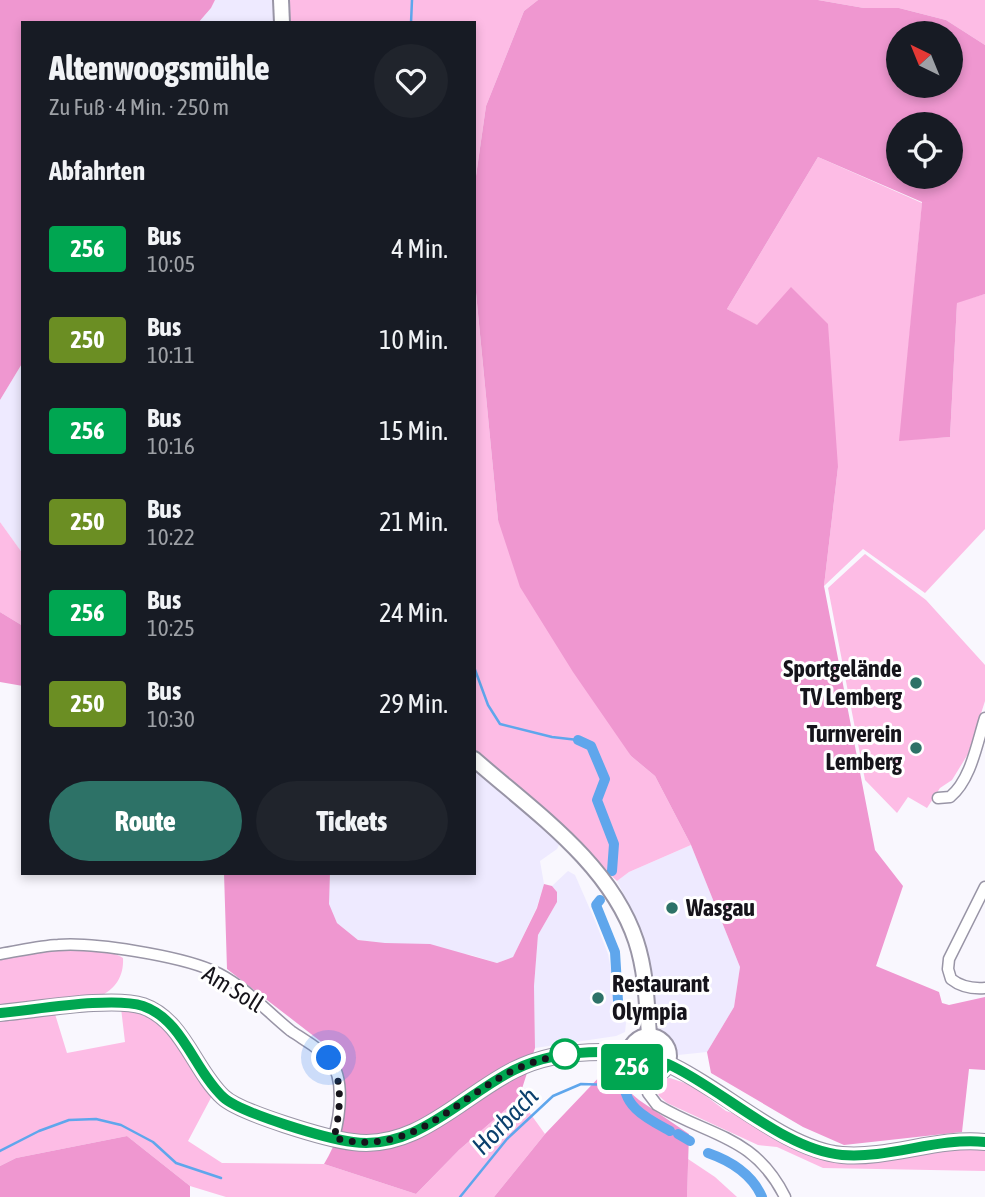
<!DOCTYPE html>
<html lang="de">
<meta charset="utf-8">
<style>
:root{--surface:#171b24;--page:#20242c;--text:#f1f3f6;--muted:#9ea1a6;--accent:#2d7267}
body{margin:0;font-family:"Asap Condensed",sans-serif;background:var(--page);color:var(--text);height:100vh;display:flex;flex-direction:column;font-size:26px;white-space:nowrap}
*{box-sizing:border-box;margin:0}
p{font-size:23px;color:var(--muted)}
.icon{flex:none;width:38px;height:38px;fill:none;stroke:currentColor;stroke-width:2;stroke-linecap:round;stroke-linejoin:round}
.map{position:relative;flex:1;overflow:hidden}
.side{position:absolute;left:21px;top:21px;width:455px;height:854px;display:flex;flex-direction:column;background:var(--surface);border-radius:0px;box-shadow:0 4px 10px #0003}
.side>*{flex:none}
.badge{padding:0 14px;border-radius:5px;font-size:24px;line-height:46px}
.needle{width:46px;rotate:317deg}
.controls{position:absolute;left:886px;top:21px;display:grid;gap:14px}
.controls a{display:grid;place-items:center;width:77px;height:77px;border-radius:50%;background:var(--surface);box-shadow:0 4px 10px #0003;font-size:35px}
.you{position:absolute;width:35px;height:35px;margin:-18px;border:5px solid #fff;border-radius:50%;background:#1a73e8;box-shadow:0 0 0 10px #1a73e833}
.map>.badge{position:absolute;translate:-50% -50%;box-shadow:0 0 0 4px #fff}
h2{padding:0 28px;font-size:26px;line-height:63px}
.round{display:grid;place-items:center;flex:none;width:74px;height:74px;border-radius:37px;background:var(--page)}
.summary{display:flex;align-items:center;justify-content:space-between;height:119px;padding:0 28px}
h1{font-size:33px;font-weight:800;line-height:52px}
.cta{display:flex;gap:14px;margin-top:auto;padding:14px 28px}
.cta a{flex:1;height:80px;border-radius:42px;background:var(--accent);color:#fff;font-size:28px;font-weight:800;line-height:80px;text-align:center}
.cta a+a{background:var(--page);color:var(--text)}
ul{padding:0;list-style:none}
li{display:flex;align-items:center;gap:21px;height:91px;padding:0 28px}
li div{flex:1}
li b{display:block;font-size:26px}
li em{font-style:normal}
li .badge{min-width:77px;font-weight:700;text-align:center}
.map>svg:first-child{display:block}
</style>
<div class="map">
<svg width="985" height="1197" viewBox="0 0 985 1197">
<rect width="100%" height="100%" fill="#f9f7fe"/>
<g fill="#eeeaff">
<polygon points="215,0 281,0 282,23 198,23 211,8"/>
<polygon points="23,362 23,554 0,522 0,400"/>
<polygon points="474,759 563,837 557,849 540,861 544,884 537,907 513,957 497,963 471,955 358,940 337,923 328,904 330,873 474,873"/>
<polygon points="691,845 740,967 734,1007 707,1052 678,1055 658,1026 651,978 630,907 617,881 629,872"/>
<polygon points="568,871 575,875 596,923 608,954 617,1001 626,1023 625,1032 616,1036 535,1048 534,986 538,935 557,902 557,892 552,886"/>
</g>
<g fill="#fdbce5">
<polygon points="288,0 538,0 524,11 486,106 474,190 474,23 288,23"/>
<polygon points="818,0 985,0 985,45 946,20 899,8 864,8"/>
<polygon points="818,157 922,203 900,440 950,437 957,302 985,294 985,529 925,593 863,549 824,586 838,467 757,326 727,309"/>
<polygon points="474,272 498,520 631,756 655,776 691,845 629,872 617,881 524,794 474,752"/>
<polygon points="0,522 23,554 23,626 0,612"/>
<polygon points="865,554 926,600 985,665 985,701 968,754 952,780 940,788 927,808 908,797 897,813 865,780 828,588"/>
<path d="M57 947C75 948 109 948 123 958 124 977 115 989 99 997 86 1004 18 1006 0 1007V957Z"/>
<polygon points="121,1008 144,1013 160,1022 213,1094 188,1141 222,1163 324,1164 416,1194 459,1150 519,1098 545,1134 494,1197 226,1197 190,1186 127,1136 16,1158 0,1166 0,1020 55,1014 67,1053 125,1042"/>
<circle cx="648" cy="1056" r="15"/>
<polygon points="670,1078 691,1085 726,1111 745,1117 824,1158 957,1146 985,1150 985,1171 823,1168 777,1147 758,1145 667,1103 659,1096 656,1089 662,1079"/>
<polygon points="688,1159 715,1177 737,1197 687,1197"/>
</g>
<g fill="#ef97d0" fill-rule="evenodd">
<polygon points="0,0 215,0 211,8 198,23 23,23 23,362 0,400"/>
<path d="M538 0H818L864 8H899L946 20 985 45V294L957 303 950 437 899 441 922 202 818 157 727 309 757 325 791 287 828 324 838 467 824 586 875 850 903 886 876 966 939 992 942 1003 949 1005 985 997V1070L969 1069 962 1132 844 1145 803 1127 711 1073 707 1052 734 1007 740 967 691 845 655 776 631 756 573 672 520 587 498 520 474 272V190L486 106 524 11ZM898 33H950V86H898ZM898 124H950V177H898Z"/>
<polygon points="0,612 23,626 23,686 0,682"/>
<path d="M224 873H330L329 904 337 923 358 940 385 943 430 944 497 963 513 957 537 908 544 884 552 886 557 892V902L538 935 534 986 535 1048 519 1098 459 1150 416 1194 324 1164C346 1128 356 1078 324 1044L227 969Z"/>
<polygon points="605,1071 639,1100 689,1134 687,1197 494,1197 545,1134"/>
<polygon points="127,1136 190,1186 190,1197 0,1197 0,1166 16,1158"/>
</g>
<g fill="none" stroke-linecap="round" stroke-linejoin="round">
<g stroke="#5fa6ec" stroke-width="2.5">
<polyline points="411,23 412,0"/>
<polyline points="474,667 488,705 500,724 552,737 578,740"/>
<polyline points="0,1151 39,1131 69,1120 96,1119 121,1125 153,1142 176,1163 221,1178"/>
<polyline points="460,1197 507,1139 553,1096 581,1084 613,1085 624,1076"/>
</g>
<g stroke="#5fa6ec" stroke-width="10">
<polyline points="578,740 591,746 605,779 597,800 614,844 612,871"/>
<polyline points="600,900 596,905 615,952 618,1001"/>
<path d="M624 1076C621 1107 648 1119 670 1131"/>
<polyline points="678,1134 690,1141"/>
<path d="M708 1153C731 1161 752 1174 762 1197"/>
</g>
<g stroke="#9995a6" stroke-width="13">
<g id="street">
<path d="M938 798 950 797C971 780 977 743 985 718"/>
<path d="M985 887 949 959 948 969 951 979C961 987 972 989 985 988"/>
<path d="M0 954C19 951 39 946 58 945 94 942 178 956 211 970 242 983 265 1010 291 1031 304 1040 320 1048 330 1060 345 1079 340 1115 334 1137"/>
<path d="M646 1077 648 1093 657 1105C710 1137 754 1135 785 1197"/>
</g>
</g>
<g stroke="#9995a6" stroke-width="18">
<g id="secondary">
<polyline points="281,0 282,23"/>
<path d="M474 759C533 811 610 863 636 941 646 971 647 1004 649 1036"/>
<path d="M0 1013C36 1010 112 996 143 1006 183 1020 194 1070 223 1097 240 1113 327 1139 353 1142 416 1151 462 1096 514 1070 549 1052 590 1050 629 1053"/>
<circle cx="649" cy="1056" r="20"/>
<path d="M668 1064C722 1088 783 1149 842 1155 890 1159 937 1137 985 1142"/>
</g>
</g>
<use href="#street" stroke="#fff" stroke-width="10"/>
<use href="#secondary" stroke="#fff" stroke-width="14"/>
</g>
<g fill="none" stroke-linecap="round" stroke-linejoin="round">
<g stroke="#fff" stroke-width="16">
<path id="line" d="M0 1013C35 1010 112 996 143 1006 183 1020 194 1070 223 1097 240 1113 327 1139 353 1142 416 1151 462 1096 514 1070 549 1052 590 1050 629 1053 628 1077 655 1085 668 1064 721 1088 784 1150 842 1155 890 1159 937 1137 985 1142"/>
</g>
<use href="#line" stroke="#00a651" stroke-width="10"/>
<path stroke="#16141b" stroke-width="7" stroke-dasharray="0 12.6" d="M329 1058C344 1080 340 1113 334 1138 412 1158 450 1102 514 1070 530 1062 548 1058 565 1054"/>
</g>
<g fill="#2d7267" stroke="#fff" stroke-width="2.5">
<circle cx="916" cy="683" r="7"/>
<circle cx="916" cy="748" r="7"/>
<circle cx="672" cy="908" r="7"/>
<circle cx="598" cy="998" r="7"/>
</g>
<circle fill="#fff" stroke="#00a651" stroke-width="3.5" cx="565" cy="1054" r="14"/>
<g text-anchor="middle" stroke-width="6" stroke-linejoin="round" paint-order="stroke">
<g font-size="24" font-weight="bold" fill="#16141b" stroke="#fff" text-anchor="end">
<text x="902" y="677">Sportgelände<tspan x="902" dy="28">TV Lemberg</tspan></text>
<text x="902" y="742">Turnverein<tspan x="902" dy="28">Lemberg</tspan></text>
<text x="686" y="916" text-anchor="start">Wasgau</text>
<text x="612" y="992" text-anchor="start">Restaurant<tspan x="612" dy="28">Olympia</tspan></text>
</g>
<g font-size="24" fill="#16141b" stroke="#fff">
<text transform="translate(233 989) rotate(32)" y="8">Am Soll</text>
</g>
<g font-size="26" font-style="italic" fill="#0b406d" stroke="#fff">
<text transform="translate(505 1121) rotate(-46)" y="9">Horbach</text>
</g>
</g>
</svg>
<div class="controls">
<a><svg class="needle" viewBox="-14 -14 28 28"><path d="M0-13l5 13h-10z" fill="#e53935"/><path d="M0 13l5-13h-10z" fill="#9ea1a6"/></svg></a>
<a><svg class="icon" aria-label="locate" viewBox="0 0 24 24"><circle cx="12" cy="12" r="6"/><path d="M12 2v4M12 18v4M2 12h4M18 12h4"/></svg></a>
</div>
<div class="you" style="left:329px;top:1058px"></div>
<b class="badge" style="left:632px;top:1067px;background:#00a651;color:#fff">256</b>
<section class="side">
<div class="summary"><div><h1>Altenwoogsmühle</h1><p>Zu Fuß · 4 Min. · 250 m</p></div><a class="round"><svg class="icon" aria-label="heart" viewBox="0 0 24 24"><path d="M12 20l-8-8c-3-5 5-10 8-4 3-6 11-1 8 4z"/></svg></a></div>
<h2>Abfahrten</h2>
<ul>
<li><span class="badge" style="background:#00a651;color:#fff">256</span><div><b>Bus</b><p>10:05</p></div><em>4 Min.</em></li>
<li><span class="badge" style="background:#6b8e23;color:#fff">250</span><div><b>Bus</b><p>10:11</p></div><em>10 Min.</em></li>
<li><span class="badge" style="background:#00a651;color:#fff">256</span><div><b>Bus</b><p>10:16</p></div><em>15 Min.</em></li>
<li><span class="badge" style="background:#6b8e23;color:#fff">250</span><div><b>Bus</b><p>10:22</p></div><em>21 Min.</em></li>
<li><span class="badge" style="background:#00a651;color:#fff">256</span><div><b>Bus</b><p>10:25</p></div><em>24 Min.</em></li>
<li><span class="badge" style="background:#6b8e23;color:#fff">250</span><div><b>Bus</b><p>10:30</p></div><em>29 Min.</em></li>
</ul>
<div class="cta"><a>Route</a><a>Tickets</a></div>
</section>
</div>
